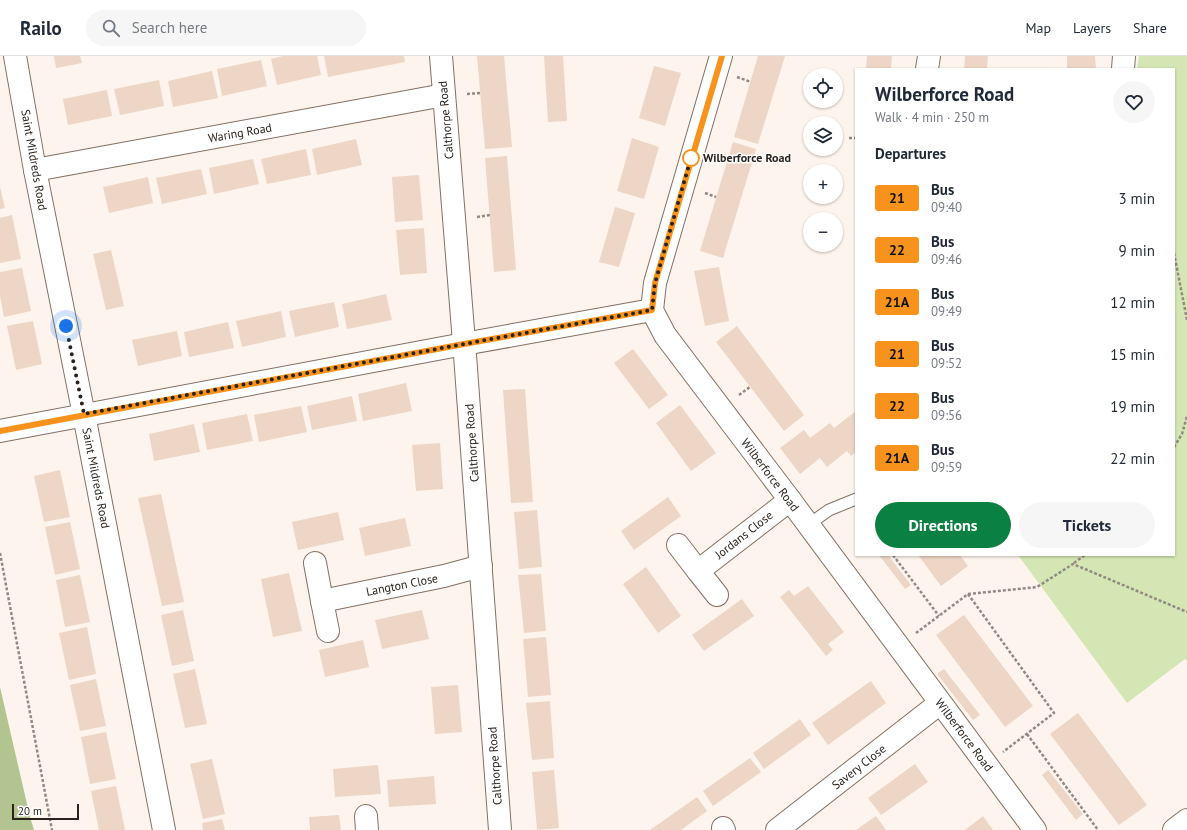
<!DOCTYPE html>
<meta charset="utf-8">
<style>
:root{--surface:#fff;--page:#f6f6f7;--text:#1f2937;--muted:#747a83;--line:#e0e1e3;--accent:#0b8043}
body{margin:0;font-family:"PT Sans",sans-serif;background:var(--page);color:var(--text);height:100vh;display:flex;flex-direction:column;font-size:15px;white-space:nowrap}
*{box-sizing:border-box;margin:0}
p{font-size:13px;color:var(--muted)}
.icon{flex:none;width:22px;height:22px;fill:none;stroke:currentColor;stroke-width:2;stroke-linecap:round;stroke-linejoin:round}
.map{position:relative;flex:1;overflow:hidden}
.side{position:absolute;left:855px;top:12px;width:320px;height:488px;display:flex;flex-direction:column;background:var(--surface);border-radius:0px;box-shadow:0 1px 3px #0004}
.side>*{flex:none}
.badge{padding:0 8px;border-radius:3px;font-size:14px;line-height:26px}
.controls{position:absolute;left:803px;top:12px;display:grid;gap:8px}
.controls a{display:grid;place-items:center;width:40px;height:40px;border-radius:50%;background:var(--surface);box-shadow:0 1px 3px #0004;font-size:20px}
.scale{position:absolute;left:12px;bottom:10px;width:67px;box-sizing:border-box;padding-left:4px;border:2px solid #2a221b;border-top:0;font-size:11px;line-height:14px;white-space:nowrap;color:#2a221b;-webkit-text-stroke:3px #fff;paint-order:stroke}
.you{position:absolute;width:20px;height:20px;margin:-10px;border:3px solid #fff;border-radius:50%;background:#1a73e8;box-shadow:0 0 0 6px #1a73e833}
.map>.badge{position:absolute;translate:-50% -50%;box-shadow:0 0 0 2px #fff}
h2{padding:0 20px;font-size:15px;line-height:36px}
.round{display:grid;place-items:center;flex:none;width:42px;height:42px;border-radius:21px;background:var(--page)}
.overview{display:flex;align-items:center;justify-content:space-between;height:68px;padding:0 20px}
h1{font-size:19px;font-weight:800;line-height:30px}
.button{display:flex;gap:8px;margin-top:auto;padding:8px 20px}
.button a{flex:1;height:46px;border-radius:24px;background:var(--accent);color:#fff;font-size:16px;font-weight:800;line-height:46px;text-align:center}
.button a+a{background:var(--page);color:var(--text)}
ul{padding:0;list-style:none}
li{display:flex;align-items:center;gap:12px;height:52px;padding:0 20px}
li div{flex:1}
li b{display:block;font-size:15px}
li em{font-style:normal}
li .badge{min-width:44px;font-weight:700;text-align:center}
header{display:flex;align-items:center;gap:24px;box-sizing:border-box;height:56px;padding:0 20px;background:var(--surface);border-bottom:1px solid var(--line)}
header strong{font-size:19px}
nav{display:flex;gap:22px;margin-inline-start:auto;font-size:14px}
.search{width:280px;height:36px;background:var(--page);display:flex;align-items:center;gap:10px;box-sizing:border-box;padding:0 14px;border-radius:22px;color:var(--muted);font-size:15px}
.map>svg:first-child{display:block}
</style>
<header>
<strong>Railo</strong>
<div class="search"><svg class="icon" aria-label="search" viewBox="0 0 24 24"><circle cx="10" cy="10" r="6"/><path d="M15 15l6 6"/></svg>Search here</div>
<nav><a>Map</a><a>Layers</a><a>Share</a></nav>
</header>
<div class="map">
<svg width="1187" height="774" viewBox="0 0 1187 774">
<rect width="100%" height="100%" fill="#fdf4ed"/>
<polygon fill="#d4e6b3" points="1139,0 1187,0 1187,605 1185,603 1127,647 1018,499 1174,499 1174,13 1137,13"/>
<polygon fill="#b2c590" points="0,631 30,761 34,774 0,774"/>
<g fill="#edd6c5">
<polygon points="54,0 80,0 82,7 56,12"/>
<polygon points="283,0 317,0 321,19 277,29 271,3"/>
<polygon points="324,0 404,0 405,6 328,21"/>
<polygon points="477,0 504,0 512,91 485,93"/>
<polygon points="544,0 563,0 567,65 548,66"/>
<polygon points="758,0 785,0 758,88 734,81"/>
<polygon points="867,0 892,0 891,13 866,13"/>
<polygon points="965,0 988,0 987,13 964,13"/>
<polygon points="1067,0 1095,0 1096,13 1067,13"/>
<polygon points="261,4 267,30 222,40 217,13"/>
<polygon points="654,10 681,17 665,70 639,62"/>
<polygon points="212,15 218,42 173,51 168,25"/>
<polygon points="159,24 164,50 120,59 114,33"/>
<polygon points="107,34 112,60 68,69 63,43"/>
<polygon points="632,82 659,91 644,143 617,135"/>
<polygon points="356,83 362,109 317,119 312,93"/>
<polygon points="733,86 756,93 723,202 700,195"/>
<polygon points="306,93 311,119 267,128 261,103"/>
<polygon points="507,100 516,214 494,216 485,102"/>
<polygon points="253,103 259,128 214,138 209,112"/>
<polygon points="201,113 207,138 162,148 156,122"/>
<polygon points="419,119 423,164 395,166 392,121"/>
<polygon points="148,121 153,147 109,157 103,131"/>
<polygon points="0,131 5,152 0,153"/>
<polygon points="615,151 635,157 619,211 599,206"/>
<polygon points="12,159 21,203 0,207 0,162"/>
<polygon points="424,172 427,217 400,219 396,174"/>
<polygon points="111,194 124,250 106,254 93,198"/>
<polygon points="719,211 729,265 705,270 694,215"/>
<polygon points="22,212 31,255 4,261 0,240 0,216"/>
<polygon points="386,238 392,264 347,273 342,248"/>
<polygon points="334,246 339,271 295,281 289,255"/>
<polygon points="281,255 286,281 242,291 236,265"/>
<polygon points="33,265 42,308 16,314 7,270"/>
<polygon points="228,266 234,292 189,301 184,276"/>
<polygon points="737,270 804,359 784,375 716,286"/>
<polygon points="177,275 182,300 138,310 132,284"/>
<polygon points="633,293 668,339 649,353 614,307"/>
<polygon points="406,327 412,355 363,365 358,338"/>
<polygon points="525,333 533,446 511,447 503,334"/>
<polygon points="352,340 357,365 312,374 307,350"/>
<polygon points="680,349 716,397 691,415 656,367"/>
<polygon points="301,350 307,376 259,386 254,359"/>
<polygon points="856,355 856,396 851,400 847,395 827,411 820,402 800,418 780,392 804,374 810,382 830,367 834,372"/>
<polygon points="247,358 253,385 207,394 202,367"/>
<polygon points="194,368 200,396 154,405 149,378"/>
<polygon points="440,387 443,433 416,435 412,389"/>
<polygon points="60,414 70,461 44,466 34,420"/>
<polygon points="161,438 184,546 162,550 138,442"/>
<polygon points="668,441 681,460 634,494 621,475"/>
<polygon points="537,454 542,511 519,513 514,456"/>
<polygon points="338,456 344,484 298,494 292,466"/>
<polygon points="405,462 411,490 365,500 359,472"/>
<polygon points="70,466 80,513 55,519 45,471"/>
<polygon points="879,499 888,499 911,529 905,533"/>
<polygon points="918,499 960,499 968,510 941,530"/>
<polygon points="646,511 681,560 658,577 623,528"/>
<polygon points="289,517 302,575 273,581 261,523"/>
<polygon points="541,518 546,575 524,577 518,519"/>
<polygon points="80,519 90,566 65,571 56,524"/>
<polygon points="808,530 844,576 828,588 833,594 826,600 780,541 789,534 794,540"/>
<polygon points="742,543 754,560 704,595 692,579"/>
<polygon points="183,554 194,605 172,610 161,559"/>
<polygon points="422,554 429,583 382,593 375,564"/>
<polygon points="964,559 1033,650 1005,671 936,579"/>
<polygon points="87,571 96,618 69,624 59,577"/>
<polygon points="546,581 551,639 528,641 523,583"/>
<polygon points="363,584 369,611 325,621 319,594"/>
<polygon points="195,613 207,668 185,672 173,618"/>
<polygon points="944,613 980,659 973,664 938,619 938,617"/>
<polygon points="96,623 106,670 80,675 70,629"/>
<polygon points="871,625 886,647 828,689 812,667"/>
<polygon points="458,629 462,676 435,678 431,631"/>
<polygon points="550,645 554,702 532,704 526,647"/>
<polygon points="1078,657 1147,749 1119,769 1050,678"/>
<polygon points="800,663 811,679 764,713 753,697"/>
<polygon points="106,676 116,723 90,728 81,681"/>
<polygon points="750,702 761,716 713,750 703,735"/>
<polygon points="212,703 225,758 203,763 190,708"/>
<polygon points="915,708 928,726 881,759 868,742"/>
<polygon points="378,709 381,738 335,741 333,713"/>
<polygon points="554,714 559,772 537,774 532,716"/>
<polygon points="1048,714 1083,758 1076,764 1042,719"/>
<polygon points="434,720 436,748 389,751 387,724"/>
<polygon points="116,730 125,774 99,774 91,735"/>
<polygon points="697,741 707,755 681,774 650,774"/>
<polygon points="339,759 341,774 310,774 309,761"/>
<polygon points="876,760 886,774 856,774"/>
<polygon points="983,760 993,774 965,774"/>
<polygon points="222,763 225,774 203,774 202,767"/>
</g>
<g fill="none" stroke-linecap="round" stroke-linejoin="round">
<g stroke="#847061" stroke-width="13">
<polyline id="lane" points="808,469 829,454 856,443"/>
</g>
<g stroke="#847061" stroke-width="24">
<g id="street">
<polyline points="15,0 35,114 84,359 164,774"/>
<polyline points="441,0 465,299 500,774"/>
<polyline points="721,0 655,227 652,254 665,279 790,444 1035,774"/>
<polyline points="927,13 929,0"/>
<polyline points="1123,13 1124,0"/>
<polyline points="35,114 444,39"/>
<polyline points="0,375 464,288 652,254"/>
<polyline points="678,489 698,515 790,444"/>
<polyline points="315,507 322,545 444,520 481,510"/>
<polyline points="698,515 717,539"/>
<polyline points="322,545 328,575"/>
<polyline points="366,760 367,774"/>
<polyline points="723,772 724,774"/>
<polyline points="777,774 940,647"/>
<polyline points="1174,774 1187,764"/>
</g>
</g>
<g stroke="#928982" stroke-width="2.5" stroke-dasharray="3 2" stroke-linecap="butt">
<polyline points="737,21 751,26"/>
<polyline points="467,38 480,37"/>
<polyline points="849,82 856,82"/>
<polyline points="705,137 716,141"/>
<polyline points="477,161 490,159"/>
<polyline points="1174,197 1187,264"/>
<polyline points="739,339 750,331"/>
<polyline points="1174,391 1182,378 1187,360"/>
<polyline points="0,497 52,774"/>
<polyline points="893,499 939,560"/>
<polyline points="1074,507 1085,499"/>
<polyline points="968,538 1037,531 1073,508 1187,556"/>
<polyline points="916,577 968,538 1054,657 1003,696"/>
<polyline points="1027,678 1098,774"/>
</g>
<use href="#lane" stroke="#fff" stroke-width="11"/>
<use href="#street" stroke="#fff" stroke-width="22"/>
</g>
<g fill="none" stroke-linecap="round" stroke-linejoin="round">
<g stroke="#fff" stroke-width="9">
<polyline id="line" points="0,375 464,288 652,254 655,227 722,0"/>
</g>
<use href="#line" stroke="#f7931d" stroke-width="6"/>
<polyline stroke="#2a221b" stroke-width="4" stroke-dasharray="0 7.2" points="66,270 84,358 464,288 652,254 655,227 691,102"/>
</g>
<circle fill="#fff" stroke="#f7931d" stroke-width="2" cx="691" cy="102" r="8"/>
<g text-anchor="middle" stroke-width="3" stroke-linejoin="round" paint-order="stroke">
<g font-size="12" fill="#2a221b" stroke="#fff">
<text transform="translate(446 64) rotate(-95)" y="4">Calthorpe Road</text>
<text transform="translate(240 77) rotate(-10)" y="4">Waring Road</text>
<text transform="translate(34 104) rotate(80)" y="4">Saint Mildreds Road</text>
<text transform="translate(472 387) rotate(-94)" y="4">Calthorpe Road</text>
<text transform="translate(770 419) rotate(53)" y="4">Wilberforce Road</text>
<text transform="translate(96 422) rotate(79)" y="4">Saint Mildreds Road</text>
<text transform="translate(744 479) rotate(-38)" y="4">Jordans Close</text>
<text transform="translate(402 529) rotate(-11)" y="4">Langton Close</text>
<text transform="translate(964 679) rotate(53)" y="4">Wilberforce Road</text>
<text transform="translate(495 710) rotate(-94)" y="4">Calthorpe Road</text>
<text transform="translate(859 711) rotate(-38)" y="4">Savery Close</text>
</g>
<g font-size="12" font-weight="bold" fill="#2a221b" stroke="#fff" text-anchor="start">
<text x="703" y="106">Wilberforce Road</text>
</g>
</g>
</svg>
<div class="controls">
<a><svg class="icon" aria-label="locate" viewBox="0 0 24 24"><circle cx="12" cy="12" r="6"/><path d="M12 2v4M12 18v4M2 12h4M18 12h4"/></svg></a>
<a><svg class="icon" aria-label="layers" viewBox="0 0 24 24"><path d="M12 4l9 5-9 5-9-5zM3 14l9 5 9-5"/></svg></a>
<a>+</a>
<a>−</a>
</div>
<div class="scale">20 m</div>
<div class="you" style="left:66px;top:270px"></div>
<section class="side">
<div class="overview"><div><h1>Wilberforce Road</h1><p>Walk · 4 min · 250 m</p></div><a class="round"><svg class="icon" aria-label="heart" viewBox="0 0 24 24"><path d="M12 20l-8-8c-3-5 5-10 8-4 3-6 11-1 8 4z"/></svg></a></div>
<h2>Departures</h2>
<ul>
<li><span class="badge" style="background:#f7931d;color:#111">21</span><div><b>Bus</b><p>09:40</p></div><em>3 min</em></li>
<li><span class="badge" style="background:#f7931d;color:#111">22</span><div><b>Bus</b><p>09:46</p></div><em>9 min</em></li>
<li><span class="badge" style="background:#f7931d;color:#111">21A</span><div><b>Bus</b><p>09:49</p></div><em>12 min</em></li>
<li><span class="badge" style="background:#f7931d;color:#111">21</span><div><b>Bus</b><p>09:52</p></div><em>15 min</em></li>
<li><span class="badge" style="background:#f7931d;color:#111">22</span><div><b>Bus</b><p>09:56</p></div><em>19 min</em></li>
<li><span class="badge" style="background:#f7931d;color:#111">21A</span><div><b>Bus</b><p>09:59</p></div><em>22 min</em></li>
</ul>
<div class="button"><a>Directions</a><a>Tickets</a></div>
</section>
</div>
